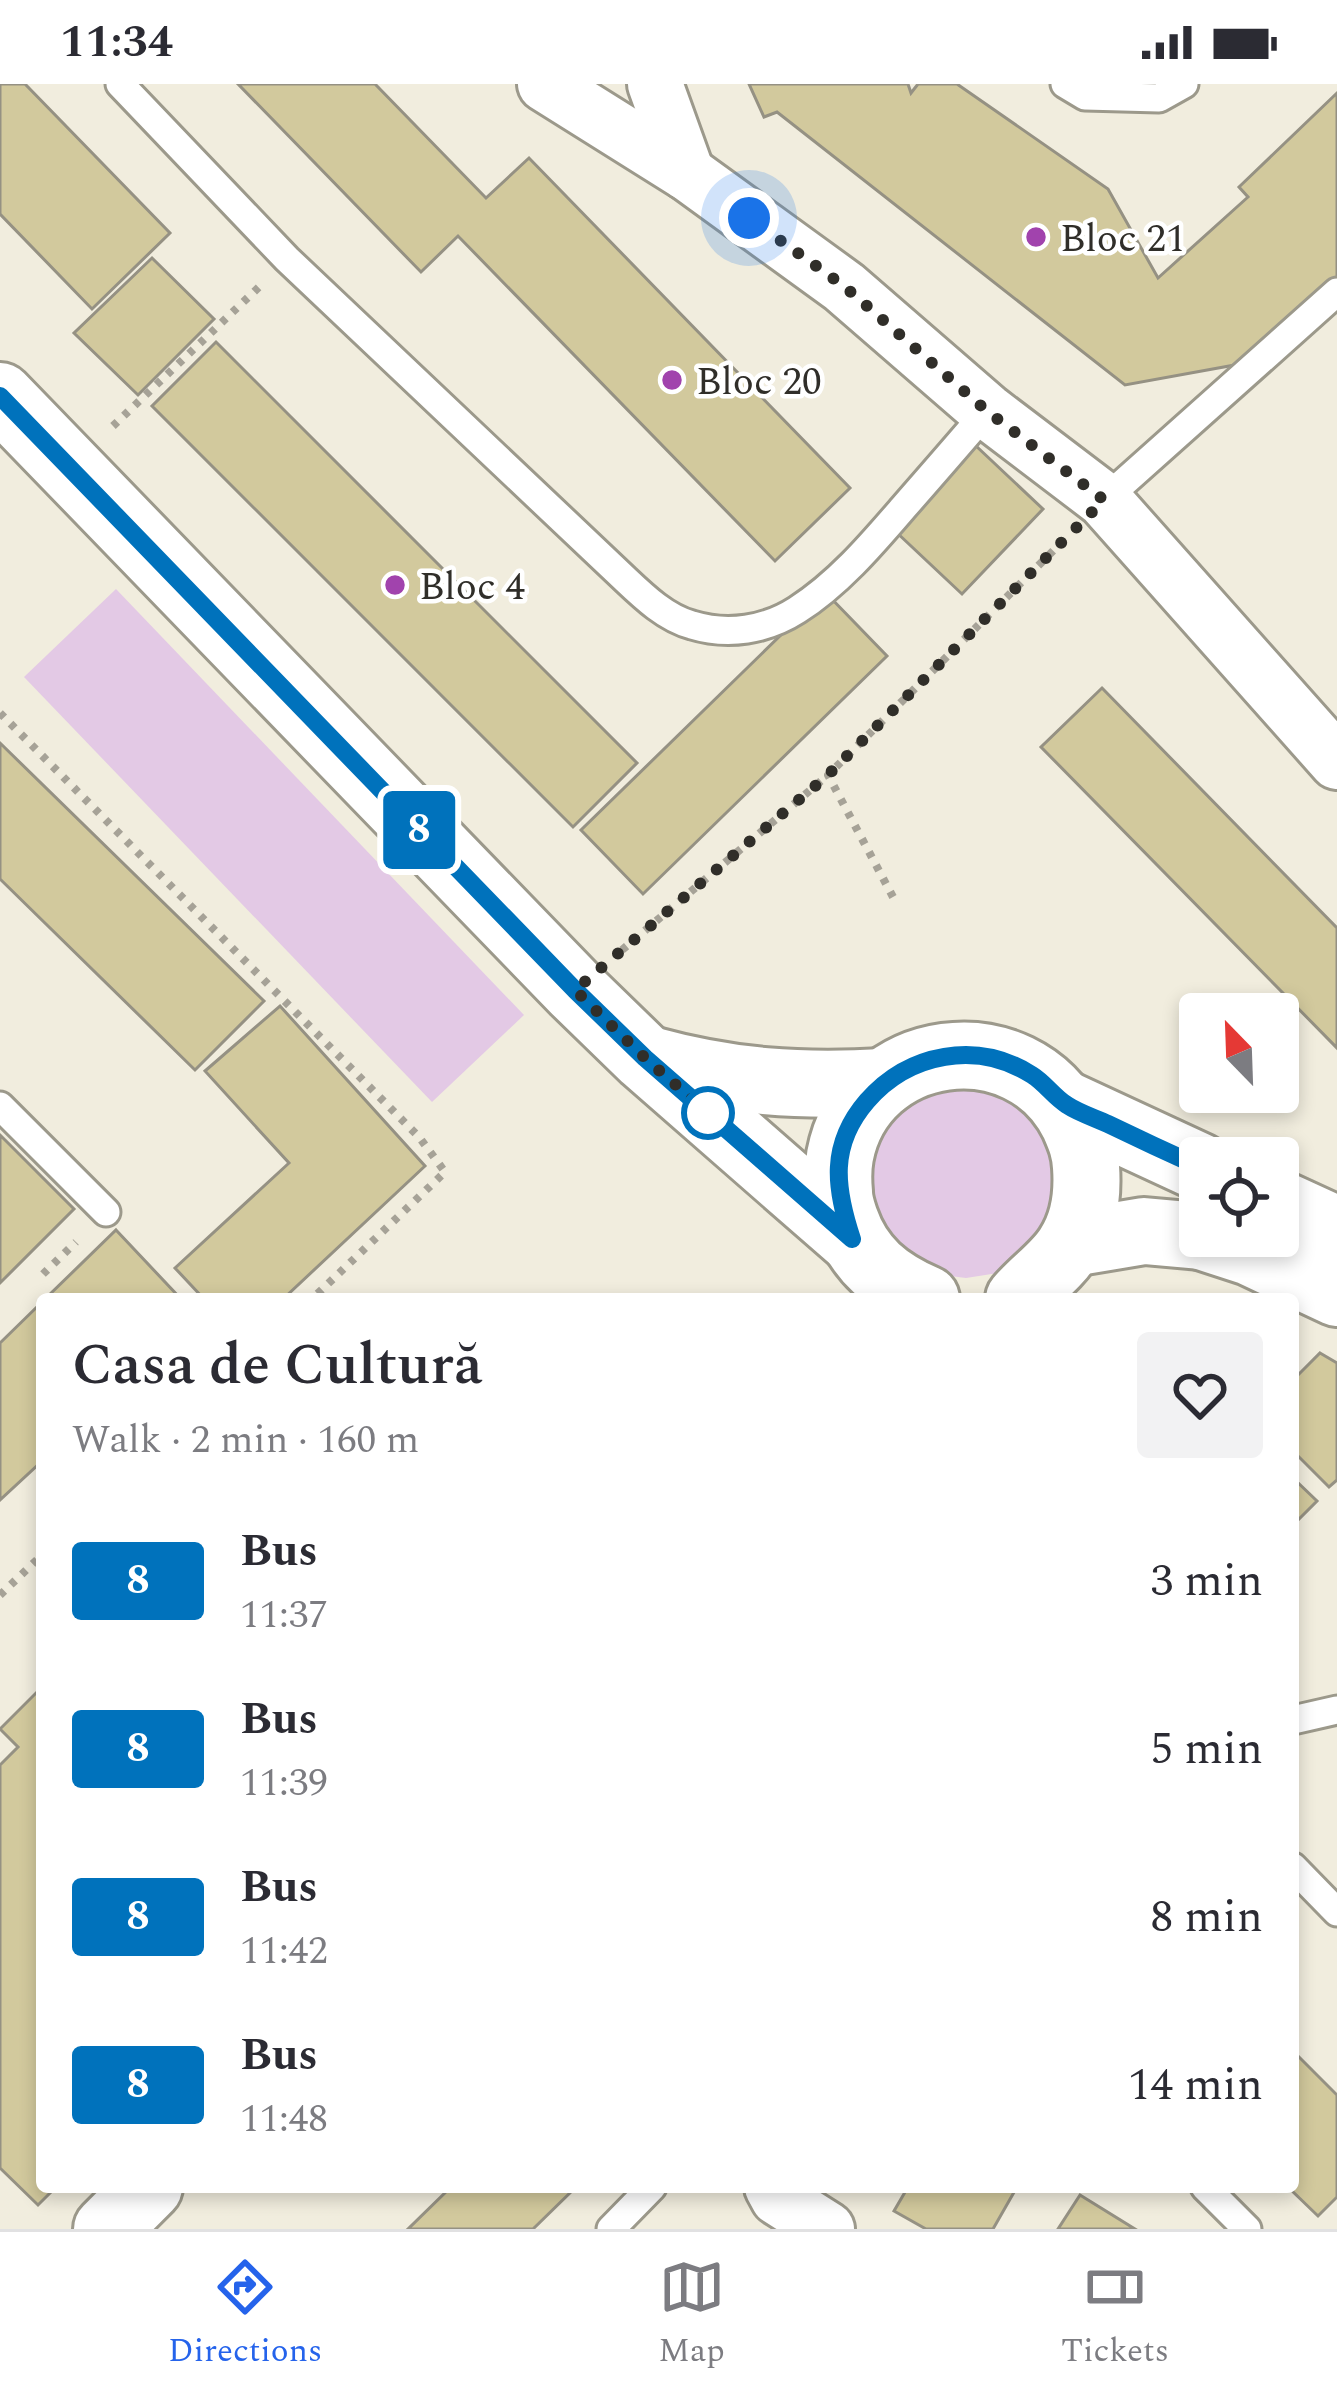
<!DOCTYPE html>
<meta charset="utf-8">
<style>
:root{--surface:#fff;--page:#f2f2f3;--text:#2b2b33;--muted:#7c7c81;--line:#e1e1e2;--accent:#2563eb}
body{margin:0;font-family:Spectral,serif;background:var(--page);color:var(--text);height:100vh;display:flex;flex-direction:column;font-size:45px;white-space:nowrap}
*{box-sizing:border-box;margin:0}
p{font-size:39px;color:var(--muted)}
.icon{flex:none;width:66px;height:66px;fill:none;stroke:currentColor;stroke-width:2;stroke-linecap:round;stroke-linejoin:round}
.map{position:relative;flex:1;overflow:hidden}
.details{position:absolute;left:36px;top:1209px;width:1263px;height:900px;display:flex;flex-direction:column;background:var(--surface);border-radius:12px;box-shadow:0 6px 18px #0003}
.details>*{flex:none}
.badge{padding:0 24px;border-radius:9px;font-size:42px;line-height:78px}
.needle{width:78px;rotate:337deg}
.controls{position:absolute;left:1179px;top:909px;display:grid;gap:24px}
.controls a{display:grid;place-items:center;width:120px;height:120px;border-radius:12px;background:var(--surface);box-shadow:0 6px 18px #0003;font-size:60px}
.you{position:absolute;width:60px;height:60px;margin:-30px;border:9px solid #fff;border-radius:50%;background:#1a73e8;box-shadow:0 0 0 18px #1a73e833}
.map>.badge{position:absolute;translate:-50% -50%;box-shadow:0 0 0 6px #fff}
.round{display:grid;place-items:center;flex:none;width:126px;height:126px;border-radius:12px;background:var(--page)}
.overview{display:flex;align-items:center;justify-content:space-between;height:204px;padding:0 36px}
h1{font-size:57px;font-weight:600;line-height:90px}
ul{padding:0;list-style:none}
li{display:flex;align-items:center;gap:36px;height:168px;padding:0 36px}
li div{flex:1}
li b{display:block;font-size:45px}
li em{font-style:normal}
li .badge{min-width:132px;font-weight:700;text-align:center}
.status{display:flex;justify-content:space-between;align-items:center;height:84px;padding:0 60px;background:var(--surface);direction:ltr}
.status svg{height:33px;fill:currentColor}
.tabs{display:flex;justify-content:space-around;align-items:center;height:168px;border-top:3px solid var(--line);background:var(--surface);font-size:33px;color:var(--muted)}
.tabs a{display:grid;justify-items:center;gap:6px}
.tabs .current{color:var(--accent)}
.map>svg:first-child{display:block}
</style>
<div class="status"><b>11:34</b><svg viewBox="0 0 49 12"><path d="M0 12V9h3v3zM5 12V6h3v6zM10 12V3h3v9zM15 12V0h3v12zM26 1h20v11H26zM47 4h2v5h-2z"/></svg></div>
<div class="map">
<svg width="1337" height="2145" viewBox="0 0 1337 2145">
<rect width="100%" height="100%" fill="#f1edde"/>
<g fill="#e3c9e5">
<polygon points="116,505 524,931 432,1018 24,593"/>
<polygon points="976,994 1055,1050 1063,1116 1028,1173 998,1189 966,1194 934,1190 904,1174 869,1122 871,1059 913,1009"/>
</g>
<g fill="#d2c99d" stroke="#959183" stroke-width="3">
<polygon points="0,0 25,0 170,149 92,225 0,130"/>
<polygon points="238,0 375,0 486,114 529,74 850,404 775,477 458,152 421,188"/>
<polygon points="749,0 908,0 911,9 918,0 957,0 1108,105 1158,194 1248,113 1239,103 1337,9 1337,200 1251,278 1125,301 777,28 764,33"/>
<polygon points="152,174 214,235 138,311 74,249"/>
<polygon points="216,258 637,679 573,743 152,322"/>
<polygon points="975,361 1043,425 962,510 894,446"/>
<polygon points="825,508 887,572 643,810 581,746"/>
<polygon points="1102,604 1337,844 1337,964 1041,663"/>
<polygon points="0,659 264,917 195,986 0,795"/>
<polygon points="280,922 425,1082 283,1215 204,1215 175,1184 289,1079 205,987"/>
<polygon points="0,1051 74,1125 0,1199"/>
<polygon points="116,1146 181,1215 45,1215"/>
<polygon points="42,1218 42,1377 0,1416 0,1259"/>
<polygon points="1320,1269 1337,1279 1337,1396 1329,1403 1293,1367 1293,1296"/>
<polygon points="1293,1394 1317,1417 1293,1441"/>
<polygon points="42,1603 42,2103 56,2103 38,2121 0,2084 0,1681 18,1663 0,1645"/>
<polygon points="1293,1967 1337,2011 1337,2113 1318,2132 1288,2103 1293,2103"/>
<polygon points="451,2103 576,2103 533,2145 408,2145"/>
<polygon points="908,2103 1017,2103 993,2145 926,2145 894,2127"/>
<polygon points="1080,2111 1135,2145 1058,2145"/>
</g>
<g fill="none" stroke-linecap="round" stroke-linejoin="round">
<g stroke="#9c998b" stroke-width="33">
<g id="service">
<path d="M120 0 287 175 625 495C644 513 666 534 692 541 728 552 766 546 797 526 838 500 872 460 903 424 931 392 959 360 987 327"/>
<polyline points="1065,0 1085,12 1159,14 1184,0"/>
<polyline points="1104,416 1337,208"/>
<polyline points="0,1022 106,1128"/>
<polyline points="1293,1636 1337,1626"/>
<polyline points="1293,1783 1337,1828"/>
<polyline points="1205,2103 1247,2145"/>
<polyline points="611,2145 652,2103"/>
</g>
</g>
<g stroke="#9c998b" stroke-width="60">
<g id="minor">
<polyline points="545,0 687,89 844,203 987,327 1104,416 1337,678"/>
<polyline points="655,0 687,89"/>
<polyline points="772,2103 778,2114 827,2145"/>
</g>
</g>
<g stroke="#9c998b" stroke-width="72">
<g id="tertiary">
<polyline points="0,312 575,906 645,974 852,1155"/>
<path d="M650 976C730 998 800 1003 884 998"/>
<polyline points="1064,1020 1200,1083"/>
<polyline points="1278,1119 1337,1146"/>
<polyline points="1201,1152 1250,1168 1337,1209"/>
<polyline points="1072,1159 1144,1147 1200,1152"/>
<path d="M926 1215C887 1198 859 1176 845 1135 842 1126 839 1118 839 1108 838 1097 838 1083 840 1072 862 956 1021 934 1074 1040 1081 1056 1085 1066 1086 1083 1088 1111 1084 1139 1069 1162 1056 1183 1035 1196 1019 1215"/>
<polyline points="107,2145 149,2103"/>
</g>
</g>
<g stroke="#a6a297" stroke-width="8" stroke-dasharray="6 9" stroke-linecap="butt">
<polyline points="113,342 259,203"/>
<polyline points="0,629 419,1053 445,1088 312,1215"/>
<polyline points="893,813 828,691 1065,455"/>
<polyline points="622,866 828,691"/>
<polyline points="43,1190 76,1158"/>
<polyline points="0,1511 42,1471"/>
</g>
<use href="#service" stroke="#fff" stroke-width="27"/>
<use href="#minor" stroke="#fff" stroke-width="54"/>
<use href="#tertiary" stroke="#fff" stroke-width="66"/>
</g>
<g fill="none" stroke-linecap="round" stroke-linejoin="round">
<g stroke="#fff" stroke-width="27">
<path id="line" d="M0 312 575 906 645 974 852 1155C835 1104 829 1061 867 1017 909 969 977 956 1032 991 1045 999 1054 1013 1067 1021 1079 1029 1095 1034 1108 1040 1139 1055 1169 1069 1200 1083"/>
</g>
<use href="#line" stroke="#0072bc" stroke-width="18"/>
<polyline stroke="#302e29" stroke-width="12" stroke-dasharray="0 21.6" points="708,1029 645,974 575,906 828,691 1104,416 987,327 844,202 749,134"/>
</g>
<g fill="#a143ad" stroke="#fff" stroke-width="4.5">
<circle cx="1036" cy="153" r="12"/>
<circle cx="672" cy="296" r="12"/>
<circle cx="395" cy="501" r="12"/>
</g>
<circle fill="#fff" stroke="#0072bc" stroke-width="6" cx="708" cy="1029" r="24"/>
<g text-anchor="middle" stroke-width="9" stroke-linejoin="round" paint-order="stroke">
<g font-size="39" fill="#302e29" stroke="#fff" text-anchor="start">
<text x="1060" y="167">Bloc 21</text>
<text x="696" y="310">Bloc 20</text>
<text x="419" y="515">Bloc 4</text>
</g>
</g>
</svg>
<div class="controls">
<a><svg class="needle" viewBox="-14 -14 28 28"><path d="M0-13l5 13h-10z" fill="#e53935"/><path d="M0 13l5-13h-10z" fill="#7c7c81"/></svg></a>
<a><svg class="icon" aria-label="locate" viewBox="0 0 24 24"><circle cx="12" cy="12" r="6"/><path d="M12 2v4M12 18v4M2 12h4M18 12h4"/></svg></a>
</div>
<div class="you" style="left:749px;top:134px"></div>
<b class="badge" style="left:419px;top:746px;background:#0072bc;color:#fff">8</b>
<section class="details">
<div class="overview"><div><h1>Casa de Cultură</h1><p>Walk · 2 min · 160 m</p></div><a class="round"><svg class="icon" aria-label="heart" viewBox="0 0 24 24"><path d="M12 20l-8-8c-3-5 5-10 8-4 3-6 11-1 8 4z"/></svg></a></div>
<ul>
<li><span class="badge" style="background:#0072bc;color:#fff">8</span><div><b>Bus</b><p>11:37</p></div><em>3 min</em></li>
<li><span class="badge" style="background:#0072bc;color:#fff">8</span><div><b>Bus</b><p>11:39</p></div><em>5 min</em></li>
<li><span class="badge" style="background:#0072bc;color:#fff">8</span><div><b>Bus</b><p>11:42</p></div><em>8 min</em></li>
<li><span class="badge" style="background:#0072bc;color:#fff">8</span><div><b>Bus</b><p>11:48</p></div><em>14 min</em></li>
</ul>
</section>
</div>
<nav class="tabs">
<a class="current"><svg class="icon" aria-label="directions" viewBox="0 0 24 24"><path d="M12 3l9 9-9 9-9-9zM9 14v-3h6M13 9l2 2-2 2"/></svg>Directions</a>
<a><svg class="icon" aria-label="map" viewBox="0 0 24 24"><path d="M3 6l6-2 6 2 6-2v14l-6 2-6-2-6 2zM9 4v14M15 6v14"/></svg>Map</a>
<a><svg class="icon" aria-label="tickets" viewBox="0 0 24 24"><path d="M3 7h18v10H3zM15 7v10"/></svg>Tickets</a>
</nav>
